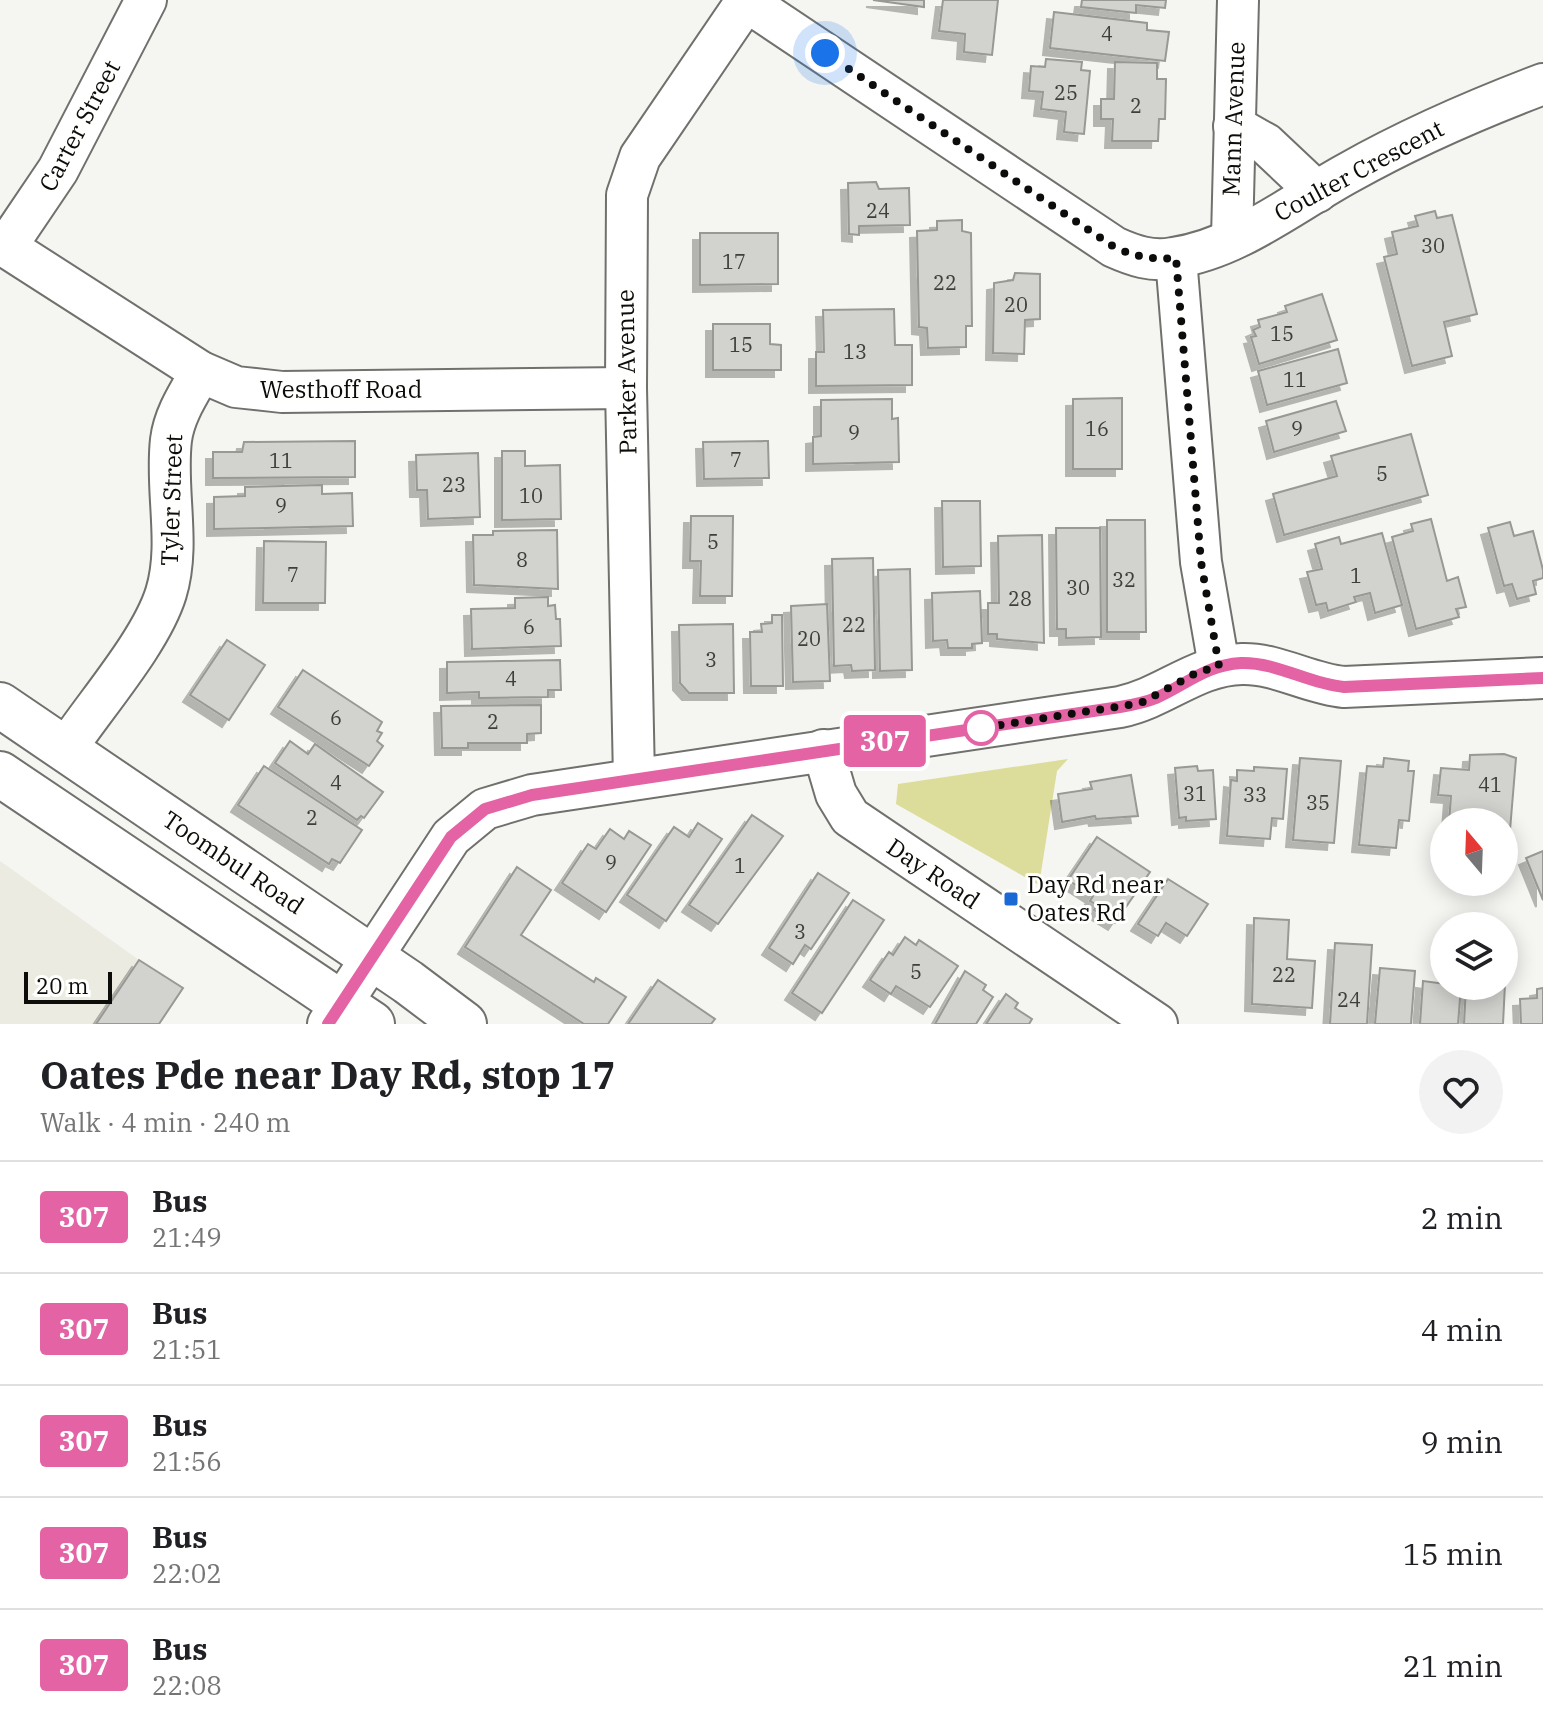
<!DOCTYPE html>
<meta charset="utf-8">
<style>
:root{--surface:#fff;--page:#f2f2f2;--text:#202124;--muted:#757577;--line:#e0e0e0}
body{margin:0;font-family:"IBM Plex Serif",serif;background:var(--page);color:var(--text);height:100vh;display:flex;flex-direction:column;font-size:30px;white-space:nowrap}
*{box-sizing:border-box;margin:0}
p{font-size:26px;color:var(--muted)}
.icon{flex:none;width:44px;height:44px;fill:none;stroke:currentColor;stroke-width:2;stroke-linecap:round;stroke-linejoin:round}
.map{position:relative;height:1024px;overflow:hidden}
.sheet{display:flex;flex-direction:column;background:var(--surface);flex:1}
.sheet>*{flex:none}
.badge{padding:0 16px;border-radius:6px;font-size:28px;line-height:52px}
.needle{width:52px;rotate:341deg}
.buttons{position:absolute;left:1430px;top:808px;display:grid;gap:16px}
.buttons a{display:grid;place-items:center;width:88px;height:88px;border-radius:50%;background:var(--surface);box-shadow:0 4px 20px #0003;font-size:40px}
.scale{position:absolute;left:24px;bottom:20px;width:88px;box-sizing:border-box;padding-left:8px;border:4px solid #0c0c0b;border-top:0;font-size:22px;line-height:28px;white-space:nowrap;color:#0c0c0b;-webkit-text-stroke:6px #fffffe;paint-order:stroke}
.you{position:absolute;width:40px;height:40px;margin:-20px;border:6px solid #fff;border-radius:50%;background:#1a73e8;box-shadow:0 0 0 12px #1a73e833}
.map>.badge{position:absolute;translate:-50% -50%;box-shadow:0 0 0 4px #fff}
.round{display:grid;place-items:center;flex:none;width:84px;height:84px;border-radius:42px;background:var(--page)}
.head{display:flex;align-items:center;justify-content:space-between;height:136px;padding:0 40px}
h1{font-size:38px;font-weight:700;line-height:60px}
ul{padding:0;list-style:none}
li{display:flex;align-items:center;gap:24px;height:112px;padding:0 40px;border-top:2px solid var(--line)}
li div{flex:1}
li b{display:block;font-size:30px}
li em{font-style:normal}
li .badge{min-width:88px;font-weight:700;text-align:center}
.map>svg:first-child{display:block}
</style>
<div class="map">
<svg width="1543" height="1024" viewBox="0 0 1543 1024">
<defs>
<filter id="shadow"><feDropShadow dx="-7" dy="7" stdDeviation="0" flood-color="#0004"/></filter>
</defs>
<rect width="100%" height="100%" fill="#f5f5f2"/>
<polygon fill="#ebebe1" points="0,861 139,960 96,1024 0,1024"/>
<polygon fill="#dcdc9b" points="1068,759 1057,771 1039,885 896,804 898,784"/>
<g fill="#d2d2cf" stroke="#989895" stroke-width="2" filter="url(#shadow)">
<polygon points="873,0 924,0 924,7"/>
<polygon points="943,0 998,0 992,55 964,52 965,34 939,31"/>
<polygon points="1082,0 1166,0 1165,8 1136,5 1136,13 1081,7"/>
<polygon points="1054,12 1147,23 1147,30 1169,32 1165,61 1050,48"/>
<polygon points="1046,59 1082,62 1081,70 1090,71 1084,134 1064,132 1066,112 1041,109 1043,92 1029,91 1031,66 1045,67"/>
<polygon points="1115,62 1157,63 1157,79 1166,79 1165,119 1159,119 1158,141 1112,141 1113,119 1101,119 1101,99 1114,99"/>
<polygon points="876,182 879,189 909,188 910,225 859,226 859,235 849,234 848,183"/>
<polygon points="1435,211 1437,218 1452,215 1477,314 1444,322 1452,356 1412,366 1384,257 1397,254 1392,232 1418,226 1415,216"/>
<polygon points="962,220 962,231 971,233 972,326 966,326 966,347 928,348 927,328 919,327 917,231 937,230 937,221"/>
<polygon points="700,233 778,233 778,284 700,285"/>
<polygon points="1015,273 1040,274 1040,319 1025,320 1024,354 993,353 994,283 1013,280"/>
<polygon points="1322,294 1337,340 1259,364 1251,337 1256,336 1253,330 1260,327 1258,320 1287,312 1285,306"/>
<polygon points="894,309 895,345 912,345 912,385 816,386 816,352 824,352 823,310"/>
<polygon points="713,324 770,324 770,344 781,345 781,370 713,370"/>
<polygon points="1338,349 1347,383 1267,405 1258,371"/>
<polygon points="1122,398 1122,469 1073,469 1073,399"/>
<polygon points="892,399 892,419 898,418 899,462 813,464 813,437 821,436 821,400"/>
<polygon points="1336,401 1346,431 1274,452 1266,421"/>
<polygon points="1411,434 1428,495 1284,535 1273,494 1337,476 1331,456"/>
<polygon points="355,441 355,477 213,478 213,452 242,452 244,442"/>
<polygon points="768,441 769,478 704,479 703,442"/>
<polygon points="502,451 525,451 525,466 560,465 561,519 502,520"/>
<polygon points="478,453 480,517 428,519 427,490 417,490 416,455"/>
<polygon points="322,485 322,494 352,493 353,526 214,529 214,497 245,496 245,487"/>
<polygon points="942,501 980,501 981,566 943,567"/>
<polygon points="691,516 733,516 732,596 700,596 701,561 690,561"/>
<polygon points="1431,519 1447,581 1458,577 1466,607 1456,609 1459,617 1416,629 1392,537 1413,531 1411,524"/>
<polygon points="1107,520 1145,520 1146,632 1107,632"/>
<polygon points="1510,522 1514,536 1533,531 1543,570 1543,578 1533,581 1536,594 1517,599 1512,584 1504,586 1488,528"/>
<polygon points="1056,528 1100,528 1101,637 1066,638 1066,629 1057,629"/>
<polygon points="557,530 558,589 474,585 473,535 493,535 493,531"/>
<polygon points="1382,533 1402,605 1375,613 1370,593 1354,597 1356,602 1328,611 1326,603 1316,605 1307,572 1322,569 1315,544 1339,537 1341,544"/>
<polygon points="1042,535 1044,643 997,639 997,634 988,634 988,603 999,603 998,536"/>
<polygon points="264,541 326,542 325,603 263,603"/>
<polygon points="873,558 875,670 852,671 851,665 834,666 832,559"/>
<polygon points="910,569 912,670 880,671 878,570"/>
<polygon points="980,591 982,643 972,644 972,648 948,648 947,640 933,641 932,593"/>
<polygon points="548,597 548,606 555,605 556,619 560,619 561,646 472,649 471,609 515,608 515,598"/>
<polygon points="827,604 830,681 793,682 791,606"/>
<polygon points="772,615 782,615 783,686 751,686 750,632 762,632 761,624 772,623"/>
<polygon points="733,624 734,693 689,693 680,683 679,625"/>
<polygon points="227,640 265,665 229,720 190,695"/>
<polygon points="560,660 561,690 548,690 548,697 479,698 479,692 447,693 447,662"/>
<polygon points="303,670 382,722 377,731 382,733 377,741 383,746 369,766 278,707"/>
<polygon points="541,705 541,733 527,734 527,743 468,743 468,748 442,748 441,706"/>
<polygon points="290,741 308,754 315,744 383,792 364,818 361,816 357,820 275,763"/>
<polygon points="1504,754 1516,758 1510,830 1504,829 1504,822 1449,822 1451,796 1438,795 1441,768 1469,770 1470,755"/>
<polygon points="1300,758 1341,761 1334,843 1293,840"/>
<polygon points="1384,758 1409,761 1408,771 1414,771 1409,821 1399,820 1396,848 1359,845 1367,766 1383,767"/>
<polygon points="264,766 362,830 340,863 332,859 329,864 238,805"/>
<polygon points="1197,766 1198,771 1213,770 1216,819 1186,821 1186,817 1179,818 1175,768"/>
<polygon points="1254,767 1287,769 1283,819 1272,818 1270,839 1227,836 1231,780 1237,781 1237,770 1254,771"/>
<polygon points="1131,775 1138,816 1096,819 1095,816 1062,822 1058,794 1092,789 1090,782"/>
<polygon points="752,815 783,836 718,924 689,905"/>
<polygon points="698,823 722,839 666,921 627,895 674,827 689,837"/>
<polygon points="610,829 624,839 629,831 651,845 606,912 562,883 588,844 596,849"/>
<polygon points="1097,837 1150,872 1115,923 1094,910 1097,905 1090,901 1093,896 1068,880"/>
<polygon points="1543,851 1543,900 1526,858"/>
<polygon points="517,867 551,890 521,935 594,982 596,978 626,997 608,1024 584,1024 465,947"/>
<polygon points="818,873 849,893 811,949 805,945 793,964 769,948"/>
<polygon points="1168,879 1208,904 1187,936 1166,923 1158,936 1138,924"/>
<polygon points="853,900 884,920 822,1013 792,993"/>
<polygon points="1254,918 1289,920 1287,959 1315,961 1312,1008 1252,1004"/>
<polygon points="905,937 916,945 919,940 958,966 930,1007 896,986 891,994 870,980 889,952 893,955"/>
<polygon points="1335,943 1372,945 1367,1024 1330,1024"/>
<polygon points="139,960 183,988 159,1024 96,1024"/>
<polygon points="1380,968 1415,971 1411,1024 1375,1024"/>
<polygon points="965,971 986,985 983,990 993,997 976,1024 935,1024"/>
<polygon points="658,980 715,1019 711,1024 628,1024"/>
<polygon points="1423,981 1461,986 1458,1024 1420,1024"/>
<polygon points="1505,984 1503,1024 1464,1024 1466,986"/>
<polygon points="1543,988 1543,1024 1521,1024 1520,999 1537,998 1537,989"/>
<polygon points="1006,994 1018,1003 1015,1008 1032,1019 1029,1024 986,1024"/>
</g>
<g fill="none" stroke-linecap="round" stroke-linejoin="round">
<g stroke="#70706d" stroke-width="44">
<g id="minor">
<path d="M746 1 1114 247C1134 256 1152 262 1173 258 1237 249 1293 203 1348 173 1410 138 1477 109 1543 84"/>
<polyline points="1234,126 1266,144 1317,192"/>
<polyline points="1232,238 1238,0"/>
<polyline points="0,243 201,372 236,387 282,392 626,388"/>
<polyline points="6,247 58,170 146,0"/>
<polyline points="1176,258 1201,562 1219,666"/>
<path d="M66 749C95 705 151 642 166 593 181 544 165 490 171 440 174 415 189 393 201 372"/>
<polyline points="823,750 836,794 850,817 1157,1024"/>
<polyline points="634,779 626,388 627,195 640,157 747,0"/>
<path d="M328 1024 451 837 485 809 532 795 1120 707C1166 697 1195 665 1242 664 1277 663 1309 684 1344 687L1543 678"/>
</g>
</g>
<g stroke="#70706d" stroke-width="48">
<g id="major">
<polyline points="0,705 408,982 464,1024"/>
<polyline points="0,774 372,1024"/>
</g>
</g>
<use href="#minor" stroke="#fff" stroke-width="40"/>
<use href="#major" stroke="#fff" stroke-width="44"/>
</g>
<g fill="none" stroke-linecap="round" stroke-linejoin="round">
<g stroke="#fff" stroke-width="18">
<path id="line" d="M328 1024 451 837 485 809 532 795 1120 707C1132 705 1144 703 1156 698 1187 684 1206 665 1241 663 1277 662 1309 684 1344 687L1543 678"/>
</g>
<use href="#line" stroke="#e463a4" stroke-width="12"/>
<path stroke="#0c0c0b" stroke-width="8" stroke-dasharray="0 14.4" d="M825 53 1114 247C1136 257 1153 260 1176 258L1201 562 1219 666 1196 673 1141 703 981 728"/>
</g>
<circle fill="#fff" stroke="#e463a4" stroke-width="4" cx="981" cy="728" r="16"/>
<rect fill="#1a69d4" stroke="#fffffe" stroke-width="3" x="1003" y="891" width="16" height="16" rx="4"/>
<g text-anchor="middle" stroke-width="6" stroke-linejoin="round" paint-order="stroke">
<g font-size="20" fill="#3e3e3c">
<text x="1107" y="41">4</text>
<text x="1066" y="100">25</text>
<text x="1136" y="113">2</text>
<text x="878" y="218">24</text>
<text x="1433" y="253">30</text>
<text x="734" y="269">17</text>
<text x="945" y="290">22</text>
<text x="1016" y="312">20</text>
<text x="1282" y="341">15</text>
<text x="741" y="352">15</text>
<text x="855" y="359">13</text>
<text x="1295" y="387">11</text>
<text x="1097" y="436">16</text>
<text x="1297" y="436">9</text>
<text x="854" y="440">9</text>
<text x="736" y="467">7</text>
<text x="281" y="468">11</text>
<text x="1382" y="481">5</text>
<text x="454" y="492">23</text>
<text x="531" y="503">10</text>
<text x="281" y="513">9</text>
<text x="713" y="549">5</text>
<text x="522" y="567">8</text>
<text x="293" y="582">7</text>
<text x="1356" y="583">1</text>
<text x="1124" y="587">32</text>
<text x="1078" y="595">30</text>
<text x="1020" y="606">28</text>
<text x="854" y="632">22</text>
<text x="529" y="634">6</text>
<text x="809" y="646">20</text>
<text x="711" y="667">3</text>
<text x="511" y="686">4</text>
<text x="336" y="725">6</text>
<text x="493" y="729">2</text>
<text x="336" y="790">4</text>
<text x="1490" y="792">41</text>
<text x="1195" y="801">31</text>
<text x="1255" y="802">33</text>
<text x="1318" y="810">35</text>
<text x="312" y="825">2</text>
<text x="611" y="870">9</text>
<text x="740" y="873">1</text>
<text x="800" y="939">3</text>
<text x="916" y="979">5</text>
<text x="1284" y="982">22</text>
<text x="1349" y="1007">24</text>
</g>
<g font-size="24" fill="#0c0c0b" stroke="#fffffe">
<text transform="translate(1234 119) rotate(-88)" y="8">Mann Avenue</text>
<text transform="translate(80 126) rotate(-62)" y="8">Carter Street</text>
<text transform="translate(1359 171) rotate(-28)" y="8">Coulter Crescent</text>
<text transform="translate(627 372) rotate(-91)" y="8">Parker Avenue</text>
<text x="341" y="398">Westhoff Road</text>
<text transform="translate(172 500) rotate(-88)" y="8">Tyler Street</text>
<text transform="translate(233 863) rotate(34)" y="8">Toombul Road</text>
<text transform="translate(933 874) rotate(34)" y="8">Day Road</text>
</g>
<g font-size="24" fill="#0c0c0b" stroke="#fffffe" text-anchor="start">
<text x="1027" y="893">Day Rd near<tspan x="1027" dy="28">Oates Rd</tspan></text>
</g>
</g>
</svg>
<div class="buttons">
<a><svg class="needle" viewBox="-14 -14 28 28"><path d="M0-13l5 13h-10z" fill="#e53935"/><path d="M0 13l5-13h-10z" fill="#757577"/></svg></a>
<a><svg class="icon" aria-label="layers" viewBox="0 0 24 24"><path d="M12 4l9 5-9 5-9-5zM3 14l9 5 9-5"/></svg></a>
</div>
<div class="scale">20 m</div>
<div class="you" style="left:825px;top:53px"></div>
<b class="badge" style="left:885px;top:741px;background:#e463a4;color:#fff">307</b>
</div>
<section class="sheet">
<div class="head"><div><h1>Oates Pde near Day Rd, stop 17</h1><p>Walk · 4 min · 240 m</p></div><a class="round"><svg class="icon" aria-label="heart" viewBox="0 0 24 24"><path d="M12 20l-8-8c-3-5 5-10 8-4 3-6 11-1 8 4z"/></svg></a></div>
<ul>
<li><span class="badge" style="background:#e463a4;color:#fff">307</span><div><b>Bus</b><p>21:49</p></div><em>2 min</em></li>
<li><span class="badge" style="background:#e463a4;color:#fff">307</span><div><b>Bus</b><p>21:51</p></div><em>4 min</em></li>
<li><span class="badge" style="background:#e463a4;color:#fff">307</span><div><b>Bus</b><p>21:56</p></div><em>9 min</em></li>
<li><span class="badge" style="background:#e463a4;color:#fff">307</span><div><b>Bus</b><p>22:02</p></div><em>15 min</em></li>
<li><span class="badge" style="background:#e463a4;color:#fff">307</span><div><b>Bus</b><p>22:08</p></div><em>21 min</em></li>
</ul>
</section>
